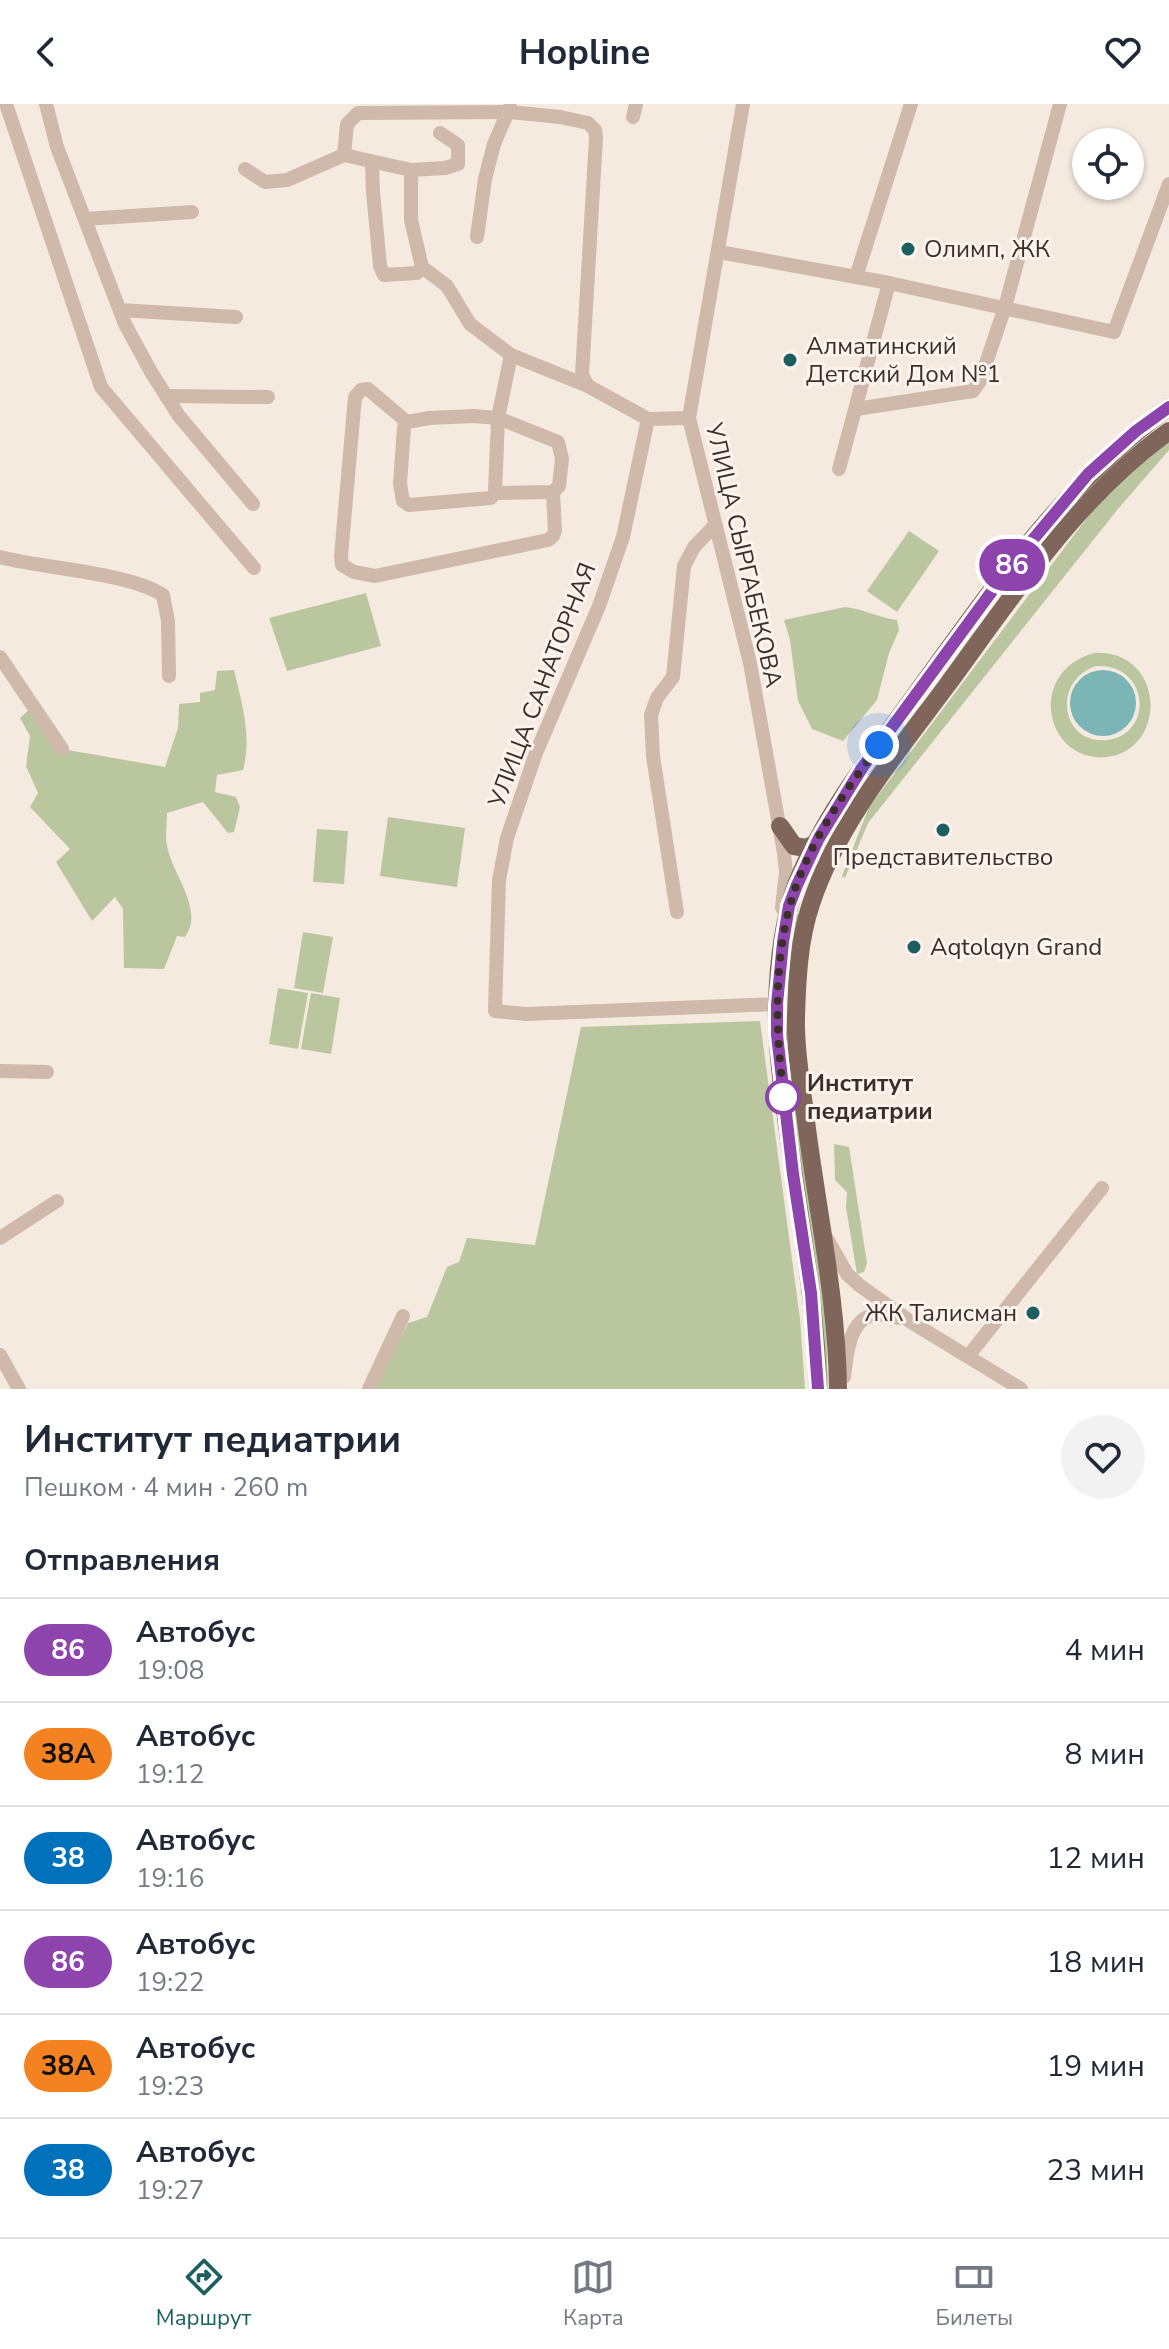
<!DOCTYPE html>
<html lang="ru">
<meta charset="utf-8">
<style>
:root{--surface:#fff;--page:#f2f2f3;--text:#1f2937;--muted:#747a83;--line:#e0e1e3;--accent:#1b5f61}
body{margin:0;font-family:"Nunito Sans",sans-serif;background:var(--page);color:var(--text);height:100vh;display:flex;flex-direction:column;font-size:30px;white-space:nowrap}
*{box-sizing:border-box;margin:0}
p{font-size:26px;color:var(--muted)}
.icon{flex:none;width:44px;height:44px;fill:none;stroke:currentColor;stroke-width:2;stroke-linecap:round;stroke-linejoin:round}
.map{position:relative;height:1285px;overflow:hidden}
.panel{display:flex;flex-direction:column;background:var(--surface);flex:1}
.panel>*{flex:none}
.badge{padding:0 16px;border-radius:26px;font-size:28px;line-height:52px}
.fabs{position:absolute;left:1072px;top:24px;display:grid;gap:16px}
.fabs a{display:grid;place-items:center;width:72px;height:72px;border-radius:50%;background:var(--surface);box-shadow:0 2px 6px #0004;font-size:40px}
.you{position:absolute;width:40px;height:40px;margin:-20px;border:6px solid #fff;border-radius:50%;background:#1a73e8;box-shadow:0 0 0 12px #1a73e833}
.map>.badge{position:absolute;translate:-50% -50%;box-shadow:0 0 0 4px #fff}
h2{padding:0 24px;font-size:30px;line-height:72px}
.round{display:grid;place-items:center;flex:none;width:84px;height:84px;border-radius:42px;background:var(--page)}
.head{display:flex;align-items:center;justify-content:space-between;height:136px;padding:0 24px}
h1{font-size:38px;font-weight:700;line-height:60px}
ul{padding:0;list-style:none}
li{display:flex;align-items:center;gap:24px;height:104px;padding:0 24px;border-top:2px solid var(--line)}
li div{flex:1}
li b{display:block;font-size:30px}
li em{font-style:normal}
li .badge{min-width:88px;font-weight:700;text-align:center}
header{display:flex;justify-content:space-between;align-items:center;height:104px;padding:0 24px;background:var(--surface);font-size:36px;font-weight:700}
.dock{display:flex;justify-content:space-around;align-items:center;height:112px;border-top:2px solid var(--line);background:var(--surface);font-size:22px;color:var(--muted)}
.dock a{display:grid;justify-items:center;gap:4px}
.dock .active{color:var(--accent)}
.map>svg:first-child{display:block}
</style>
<header><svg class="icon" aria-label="back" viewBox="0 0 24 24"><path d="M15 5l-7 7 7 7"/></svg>Hopline<svg class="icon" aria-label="heart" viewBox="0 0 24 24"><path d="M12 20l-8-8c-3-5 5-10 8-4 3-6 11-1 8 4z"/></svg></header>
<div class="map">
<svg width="1169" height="1285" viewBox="0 0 1169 1285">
<rect width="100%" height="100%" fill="#f5eae0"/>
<g fill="#bac69e" fill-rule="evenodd">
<polygon points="1169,335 1169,346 1118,405 868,719 845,774 842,772 869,703 1093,406 1121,377"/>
<polygon points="909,427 939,447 897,508 867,487"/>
<polygon points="366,489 381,542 287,567 269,514"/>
<path d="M845 503C864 505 876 513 897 516L899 526 889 549 877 596 843 637 812 625 798 597 790 536 784 516Z"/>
<path d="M1094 549C1162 545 1169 638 1113 652 1047 666 1023 569 1094 549ZM1096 562C1149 559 1155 630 1107 636 1061 641 1051 577 1096 562Z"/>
<path d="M234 566C242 600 252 632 243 666L217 671 215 688 236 693 240 703 234 728 228 729 203 698 167 709C167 720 165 732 167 742 172 770 205 806 185 833L177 832 164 865 124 864 123 805 115 793 92 817 56 758 70 745 30 703 38 689 26 662 30 632 20 614 33 602 62 645 165 663 178 624 179 600 200 598V589L215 586 217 567Z"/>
<polygon points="388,713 465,724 457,783 380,772"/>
<polygon points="317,725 348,727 344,780 313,778"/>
<path d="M795 809 799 811 792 875 826 1211 828 1285H822C817 1148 786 1013 788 876 788 854 793 831 795 809Z"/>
<polygon points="303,828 333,833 323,889 294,884"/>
<polygon points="278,884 308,889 298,945 269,940"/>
<polygon points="311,889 340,894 331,950 301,945"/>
<polygon points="760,917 800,1215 805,1285 374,1285 408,1219 427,1213 447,1163 459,1158 467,1134 535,1141 581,923"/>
<polygon points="834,1040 849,1043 867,1159 864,1168 857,1170 846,1103 847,1088 835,1076"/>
</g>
<circle fill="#7cb5b5" cx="1103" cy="599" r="33"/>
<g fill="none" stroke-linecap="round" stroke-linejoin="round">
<g stroke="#cfb9aa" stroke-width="14">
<polyline points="6,0 101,283 254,464"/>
<polyline points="46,0 57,43 125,220 151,268 179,312 253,400"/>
<polyline points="743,0 689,314 750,559 784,749 786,768 782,804"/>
<polyline points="633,13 636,0"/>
<polyline points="440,29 458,41 458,60 445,64 411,66 411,116 422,163 447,182 470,220 511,251 588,282"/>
<polyline points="344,51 411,66"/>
<polyline points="372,58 373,88 380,162 384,171 417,169 422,163"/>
<polyline points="245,65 265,78 287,76 344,51 347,20 358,9 510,8 560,13 588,19 595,26 596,34 582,271 588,282 648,315"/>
<polyline points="85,115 192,108"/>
<polyline points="477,133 485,75 494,40 510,3"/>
<polyline points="719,148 889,179 1114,228 1169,80"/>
<polyline points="856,173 911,0"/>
<polyline points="120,206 236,213"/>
<polyline points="166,292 268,293"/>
<polyline points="856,305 973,287 980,277 1005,203 1060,0"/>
<polygon points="474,312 498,314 495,389 491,394 409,401 403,397 400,380 404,323 407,318 429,314"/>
<polyline points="689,314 648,315 623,433 599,502 536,649 507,734 499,776 495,907 526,910 777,900 776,892"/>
<polyline points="407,318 368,285 361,286 355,293 341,452 342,461 354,468 375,472 548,436 553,432 555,427 553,388"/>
<polyline points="839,365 889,179"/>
<polyline points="495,389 553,388 559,382 562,355 558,338 498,314 511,251"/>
<path d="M0 453C46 465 126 468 163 491L168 517 169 572"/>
<polyline points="0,553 62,645"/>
<polyline points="677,808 653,652 651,611 657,594 673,573 684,462 694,443 715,421"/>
<polyline points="0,967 47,968"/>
<polyline points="826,1133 847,1170 859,1181 911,1218 1021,1285"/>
<polyline points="0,1134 57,1097"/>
<polyline points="0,1251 19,1285"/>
<polyline points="969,1251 1102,1084"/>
<path d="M844 1273C848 1239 852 1198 898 1214"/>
<polyline points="369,1285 403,1212"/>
</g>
<g stroke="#7f655a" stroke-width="18">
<polyline points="780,722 794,742 806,744 817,739"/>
<path d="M818 1285C816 1196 798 1109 787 1021 782 981 776 941 777 900 778 862 783 817 796 781 824 710 874 648 918 587 993 484 1064 379 1169 303"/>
<path d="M838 1285C837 1192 816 1101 805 1009 801 978 795 945 796 913 797 876 799 835 811 800 838 718 897 649 948 580 1014 490 1077 393 1169 327"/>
</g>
</g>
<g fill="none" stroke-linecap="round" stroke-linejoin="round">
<g stroke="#fff" stroke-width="18">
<polyline id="line" points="818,1285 811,1189 793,1070 777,931 777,900 783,838 789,802 797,781 819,734 862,664 1009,464 1088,370 1136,327 1169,303"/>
</g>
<use href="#line" stroke="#8e44ad" stroke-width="12"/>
<path stroke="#3c2f2a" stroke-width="8" stroke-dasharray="0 14.4" d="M783 993 784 995C776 931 773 864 790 801 806 743 844 689 879 641"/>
</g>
<g fill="#1b5f61" stroke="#fcf4ed" stroke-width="3">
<circle cx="908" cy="145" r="8"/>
<circle cx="790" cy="256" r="8"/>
<circle cx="943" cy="726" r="8"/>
<circle cx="914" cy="843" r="8"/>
<circle cx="1033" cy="1209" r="8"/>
</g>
<circle fill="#fff" stroke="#8e44ad" stroke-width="4" cx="783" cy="993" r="16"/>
<g text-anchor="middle" stroke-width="6" stroke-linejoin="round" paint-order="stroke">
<g font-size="24" fill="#3c2f2a" stroke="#fcf4ed" text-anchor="start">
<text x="924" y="153">Олимп, ЖК</text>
<text x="806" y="250">Алматинский<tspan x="806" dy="28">Детский Дом №1</tspan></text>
<text x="943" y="761" text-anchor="middle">Представительство</text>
<text x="930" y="851">Aqtolqyn Grand</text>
<text x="1017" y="1217" text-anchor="end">ЖК Талисман</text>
</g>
<g font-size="24" fill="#3c2f2a" stroke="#fcf4ed">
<text transform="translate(744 451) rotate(77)" y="8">УЛИЦА СЫРГАБЕКОВА</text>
<text transform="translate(542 581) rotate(-69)" y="8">УЛИЦА САНАТОРНАЯ</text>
</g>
<g font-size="24" font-weight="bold" fill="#3c2f2a" stroke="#fcf4ed" text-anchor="start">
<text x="807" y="987">Институт<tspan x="807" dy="28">педиатрии</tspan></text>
</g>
</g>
</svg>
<div class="fabs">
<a><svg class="icon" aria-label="locate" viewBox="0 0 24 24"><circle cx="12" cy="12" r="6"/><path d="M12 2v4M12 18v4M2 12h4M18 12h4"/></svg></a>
</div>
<div class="you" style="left:879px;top:641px"></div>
<b class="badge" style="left:1012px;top:461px;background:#8e44ad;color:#fff">86</b>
</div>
<section class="panel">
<div class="head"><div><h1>Институт педиатрии</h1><p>Пешком · 4 мин · 260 m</p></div><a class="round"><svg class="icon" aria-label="heart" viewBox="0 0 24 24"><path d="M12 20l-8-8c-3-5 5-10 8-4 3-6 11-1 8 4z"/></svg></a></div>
<h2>Отправления</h2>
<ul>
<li><span class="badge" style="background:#8e44ad;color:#fff">86</span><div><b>Автобус</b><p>19:08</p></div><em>4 мин</em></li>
<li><span class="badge" style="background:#f58220;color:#111">38А</span><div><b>Автобус</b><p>19:12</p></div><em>8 мин</em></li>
<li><span class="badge" style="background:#0072bc;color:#fff">38</span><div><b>Автобус</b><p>19:16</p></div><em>12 мин</em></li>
<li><span class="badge" style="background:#8e44ad;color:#fff">86</span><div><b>Автобус</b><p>19:22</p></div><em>18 мин</em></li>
<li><span class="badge" style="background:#f58220;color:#111">38А</span><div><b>Автобус</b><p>19:23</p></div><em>19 мин</em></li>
<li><span class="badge" style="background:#0072bc;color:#fff">38</span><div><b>Автобус</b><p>19:27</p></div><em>23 мин</em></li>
</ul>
</section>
<nav class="dock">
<a class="active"><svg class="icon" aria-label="directions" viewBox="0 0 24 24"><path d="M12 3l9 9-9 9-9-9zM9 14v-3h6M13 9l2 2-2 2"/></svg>Маршрут</a>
<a><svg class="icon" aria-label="map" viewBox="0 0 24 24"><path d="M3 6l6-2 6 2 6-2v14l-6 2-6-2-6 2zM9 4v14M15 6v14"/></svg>Карта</a>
<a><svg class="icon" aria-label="tickets" viewBox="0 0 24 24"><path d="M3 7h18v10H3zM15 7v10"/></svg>Билеты</a>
</nav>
